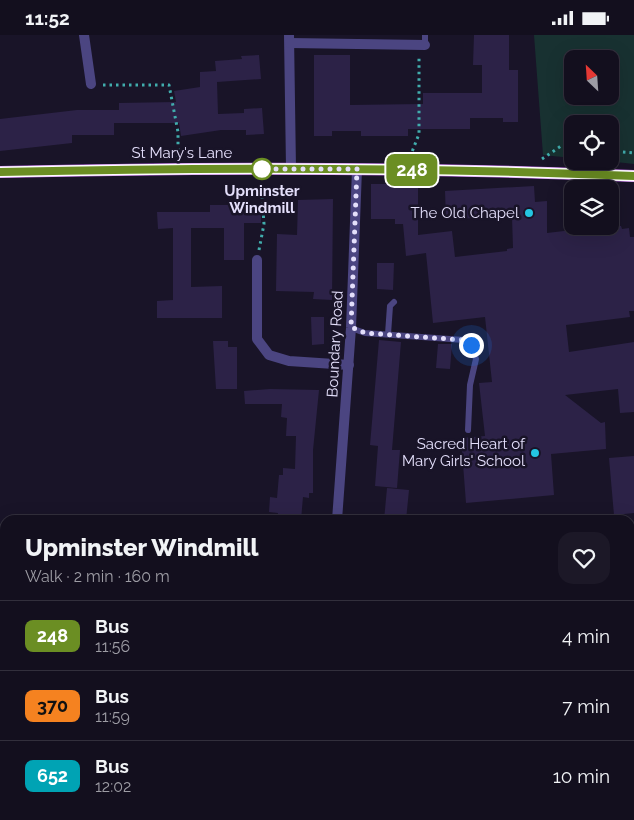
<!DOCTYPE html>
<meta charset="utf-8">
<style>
:root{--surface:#130f1e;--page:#1c1827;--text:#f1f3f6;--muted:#9d9ca4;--line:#322f3c}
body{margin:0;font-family:Raleway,sans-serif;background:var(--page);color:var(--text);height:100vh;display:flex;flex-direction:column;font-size:19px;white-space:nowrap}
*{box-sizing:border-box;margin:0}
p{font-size:16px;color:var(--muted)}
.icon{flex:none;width:28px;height:28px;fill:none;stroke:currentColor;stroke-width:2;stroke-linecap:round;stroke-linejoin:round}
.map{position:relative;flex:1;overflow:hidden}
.panel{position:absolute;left:0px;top:480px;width:635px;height:305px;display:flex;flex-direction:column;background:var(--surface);border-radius:15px 15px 0 0;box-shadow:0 5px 20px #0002,0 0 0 1px var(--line)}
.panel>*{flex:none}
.badge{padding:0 10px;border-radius:8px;font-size:18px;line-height:32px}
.needle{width:32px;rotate:335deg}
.fabs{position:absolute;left:564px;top:15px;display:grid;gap:10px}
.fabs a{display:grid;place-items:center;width:55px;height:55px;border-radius:10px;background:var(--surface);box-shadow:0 5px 20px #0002,0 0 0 1px var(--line);font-size:25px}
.you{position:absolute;width:25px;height:25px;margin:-12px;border:4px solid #fff;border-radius:50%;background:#1a73e8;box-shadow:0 0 0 8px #1a73e833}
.map>.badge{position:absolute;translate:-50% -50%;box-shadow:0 0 0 2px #fff}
.round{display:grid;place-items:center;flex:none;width:52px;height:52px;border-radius:15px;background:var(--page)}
.summary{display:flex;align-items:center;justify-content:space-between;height:85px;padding:0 25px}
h1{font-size:24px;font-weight:800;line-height:38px}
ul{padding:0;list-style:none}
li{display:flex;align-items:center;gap:15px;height:70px;padding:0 25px;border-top:1px solid var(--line)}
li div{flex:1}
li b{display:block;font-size:19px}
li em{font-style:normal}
li .badge{min-width:55px;font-weight:700;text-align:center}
.status{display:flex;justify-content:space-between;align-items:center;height:35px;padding:0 25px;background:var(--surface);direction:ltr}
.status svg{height:14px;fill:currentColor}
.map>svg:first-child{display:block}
</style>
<div class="status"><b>11:52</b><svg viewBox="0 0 49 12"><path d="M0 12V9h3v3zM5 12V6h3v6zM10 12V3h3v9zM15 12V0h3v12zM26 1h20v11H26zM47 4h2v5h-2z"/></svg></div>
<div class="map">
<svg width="634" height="785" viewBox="0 0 634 785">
<rect width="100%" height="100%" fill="#191428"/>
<path fill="#183131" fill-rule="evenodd" d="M534 0H634V129L607 126H610V89H572V123L543 120ZM572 24H610V61H572Z"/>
<g fill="#2c2247">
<polygon points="474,0 509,0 509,35 518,35 518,87 503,87 503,83 470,83 470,94 408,94 408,101 361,101 361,96 332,96 332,101 314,101 314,20 350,20 350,70 423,69 423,58 482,58 482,30 473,30"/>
<polygon points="259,20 261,44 217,47 218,79 244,78 244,74 262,73 264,99 246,100 246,95 221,95 181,101 179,88 114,88 114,100 72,100 72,108 0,116 0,84 77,75 119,75 119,68 176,67 174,56 200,52 200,37 216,36 215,26 242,24 241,21"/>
<polygon points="371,149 418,149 418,200 452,196 455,222 507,216 507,214 513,213 512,182 446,184 445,156 534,151 535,167 547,166 547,198 581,194 580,191 621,191 622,194 629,193 630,202 634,202 634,276 629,276 630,282 566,290 569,317 634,307 634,377 620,378 618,354 565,360 601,388 605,387 606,414 551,419 554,460 466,468 461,403 485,401 479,348 492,347 485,282 433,288 426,218 406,221 403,189 395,189 395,184 371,184"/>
<polygon points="333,164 332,265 313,264 314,257 276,256 277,199 297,200 298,165"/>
<polygon points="210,170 261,170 261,188 244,188 244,225 224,225 224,193 191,193 191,252 222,251 222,283 157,283 157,266 173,265 173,193 158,194 157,177 210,177"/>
<polygon points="377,228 394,228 393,255 377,254"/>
<polygon points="311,282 324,282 324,309 312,310"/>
<polygon points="379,305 401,307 392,415 400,415 397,453 375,451 378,411 370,410"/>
<polygon points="213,306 228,306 228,312 237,312 237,354 216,354"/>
<polygon points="438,309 452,309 450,334 436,333"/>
<polygon points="270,354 319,355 313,415 313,458 309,458 309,463 303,462 301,485 277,485 278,478 269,477 270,462 277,463 279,440 283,440 283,433 295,434 296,401 286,401 287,383 281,382 282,369 245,369 244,356"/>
<polygon points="634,421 634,478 614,480 609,423"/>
<polygon points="387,453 409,455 406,485 384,485"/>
</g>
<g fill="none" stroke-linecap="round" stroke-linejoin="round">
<g stroke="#41adad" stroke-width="3" stroke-dasharray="2.5 4" stroke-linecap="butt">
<polyline points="103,50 169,50 178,97 178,122"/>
<polyline points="610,116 634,118"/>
<polyline points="410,122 419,99 419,23"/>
<polyline points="542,124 561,111 572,112"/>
<polyline points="259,215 264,189 261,147"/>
</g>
<g stroke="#4b4581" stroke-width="6">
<polyline points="425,10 425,0"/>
<polyline points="351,293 365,298 464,305 471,310 476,324 470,350 468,395"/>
<polyline points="388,299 390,271 394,267"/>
</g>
<g stroke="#4b4581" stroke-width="10">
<polyline points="84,0 91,49"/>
<polyline points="289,0 291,133"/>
<polyline points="290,8 425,10"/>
<polyline points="257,225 257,304 269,320 289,326 349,330"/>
<polyline points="337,485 351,293 357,134"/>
<polyline points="0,494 5,515"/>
<polyline points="71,780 73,785"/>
<polyline points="331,780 331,785"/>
<polyline points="598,785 627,780"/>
</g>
<path stroke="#c674ed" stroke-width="12" d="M0 137C211 132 423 132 634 141"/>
</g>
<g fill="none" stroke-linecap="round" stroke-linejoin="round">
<g stroke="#fff" stroke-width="11">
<path id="line" d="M0 137C211 132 423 132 634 141"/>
</g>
<use href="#line" stroke="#6b8e23" stroke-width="8"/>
<polyline stroke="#e4dffb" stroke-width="5" stroke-dasharray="0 9" points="262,134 260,134 357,134 351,292 365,298 464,305 471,310"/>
</g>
<circle fill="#fff" stroke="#6b8e23" stroke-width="2.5" cx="262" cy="134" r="10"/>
<g fill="#24c5e2" stroke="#191428" stroke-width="2">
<circle cx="529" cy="178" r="5"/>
<circle cx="535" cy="418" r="5"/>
</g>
<g text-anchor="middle" stroke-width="5" stroke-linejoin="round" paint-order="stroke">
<g font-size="15" fill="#e4dffb" stroke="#191428">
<text x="182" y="123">St Mary's Lane</text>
<text transform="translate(335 309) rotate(-87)" y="5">Boundary Road</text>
</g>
<g font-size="15" font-weight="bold" fill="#e4dffb" stroke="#191428">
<text x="262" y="161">Upminster<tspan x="262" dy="17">Windmill</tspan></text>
</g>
<g font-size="15" fill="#e4dffb" stroke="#191428" text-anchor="end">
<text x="519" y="183">The Old Chapel</text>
<text x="525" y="414">Sacred Heart of<tspan x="525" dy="17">Mary Girls' School</tspan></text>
</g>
</g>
</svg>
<div class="fabs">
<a><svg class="needle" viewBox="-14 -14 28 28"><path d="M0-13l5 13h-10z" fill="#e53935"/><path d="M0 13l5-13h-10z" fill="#9d9ca4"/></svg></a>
<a><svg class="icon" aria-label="locate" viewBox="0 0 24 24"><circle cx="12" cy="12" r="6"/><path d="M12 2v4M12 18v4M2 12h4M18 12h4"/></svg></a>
<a><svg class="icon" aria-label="layers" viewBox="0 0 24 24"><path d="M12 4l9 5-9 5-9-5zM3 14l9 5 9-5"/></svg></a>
</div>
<div class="you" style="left:471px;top:310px"></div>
<b class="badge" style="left:412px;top:135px;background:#6b8e23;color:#fff">248</b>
<section class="panel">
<div class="summary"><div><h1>Upminster Windmill</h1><p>Walk · 2 min · 160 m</p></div><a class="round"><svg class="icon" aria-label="heart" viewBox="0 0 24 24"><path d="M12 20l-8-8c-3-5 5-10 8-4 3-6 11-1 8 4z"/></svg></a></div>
<ul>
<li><span class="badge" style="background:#6b8e23;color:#fff">248</span><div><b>Bus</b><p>11:56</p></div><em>4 min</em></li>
<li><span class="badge" style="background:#f58220;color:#111">370</span><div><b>Bus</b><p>11:59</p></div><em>7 min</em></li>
<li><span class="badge" style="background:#00a3b4;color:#fff">652</span><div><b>Bus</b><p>12:02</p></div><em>10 min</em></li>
</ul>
</section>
</div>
